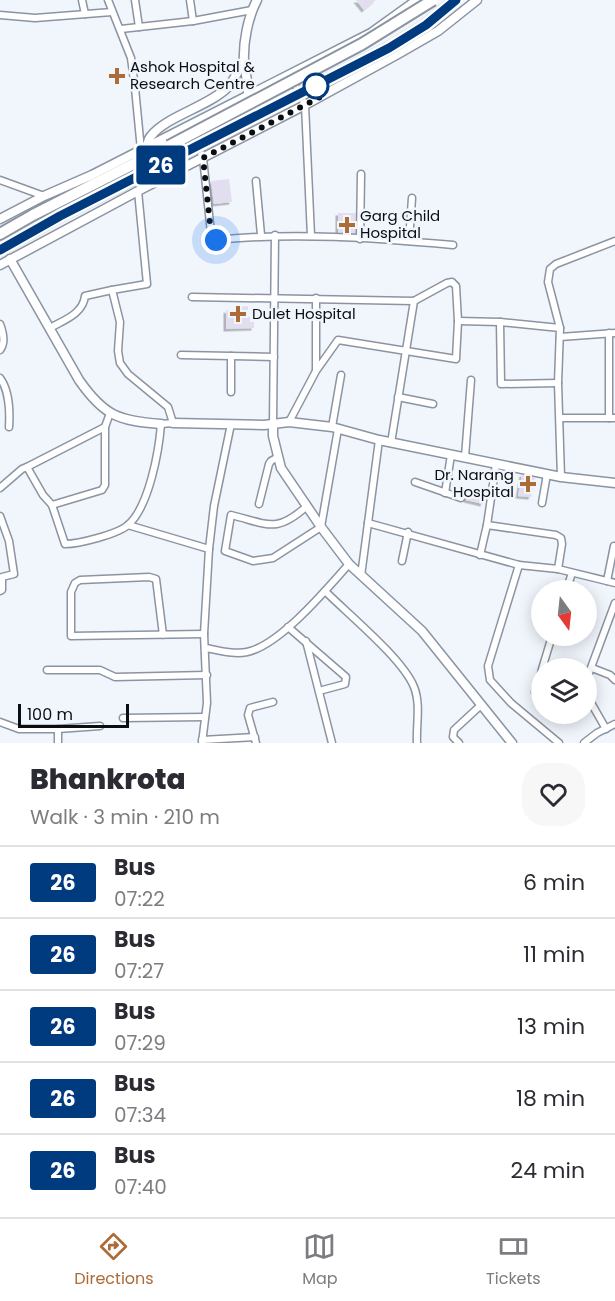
<!DOCTYPE html>
<meta charset="utf-8">
<style>
:root{--surface:#fff;--page:#f7f7f7;--text:#2b2b33;--muted:#7c7c81;--line:#e1e1e2;--accent:#ad6b37}
body{margin:0;font-family:Poppins,sans-serif;background:var(--page);color:var(--text);height:100vh;display:flex;flex-direction:column;font-size:22px;white-space:nowrap}
*{box-sizing:border-box;margin:0}
p{font-size:20px;color:var(--muted)}
.icon{flex:none;width:33px;height:33px;fill:none;stroke:currentColor;stroke-width:2;stroke-linecap:round;stroke-linejoin:round}
.map{position:relative;height:743px;overflow:hidden}
.drawer{display:flex;flex-direction:column;background:var(--surface);flex:1}
.drawer>*{flex:none}
.badge{padding:0 12px;border-radius:4px;font-size:21px;line-height:39px}
.needle{width:39px;rotate:165deg}
.controls{position:absolute;left:531px;top:580px;display:grid;gap:12px}
.controls a{display:grid;place-items:center;width:66px;height:66px;border-radius:50%;background:var(--surface);box-shadow:0 3px 15px #0003;font-size:30px}
.scale{position:absolute;left:18px;bottom:15px;width:111px;box-sizing:border-box;padding-left:6px;border:3px solid #0a0d12;border-top:0;font-size:16px;line-height:21px;white-space:nowrap;color:#0a0d12;-webkit-text-stroke:4px #f1f5fc;paint-order:stroke}
.you{position:absolute;width:30px;height:30px;margin:-15px;border:4px solid #fff;border-radius:50%;background:#1a73e8;box-shadow:0 0 0 9px #1a73e833}
.map>.badge{position:absolute;translate:-50% -50%;box-shadow:0 0 0 3px #fff}
.round{display:grid;place-items:center;flex:none;width:63px;height:63px;border-radius:24px;background:var(--page)}
.overview{display:flex;align-items:center;justify-content:space-between;height:102px;padding:0 30px}
h1{font-size:28px;font-weight:800;line-height:45px}
ul{padding:0;list-style:none}
li{display:flex;align-items:center;gap:18px;height:72px;padding:0 30px;border-top:2px solid var(--line)}
li div{flex:1}
li b{display:block;font-size:22px}
li em{font-style:normal}
li .badge{min-width:66px;font-weight:700;text-align:center}
.menu{display:flex;justify-content:space-around;align-items:center;height:84px;border-top:2px solid var(--line);background:var(--surface);font-size:16px;color:var(--muted)}
.menu a{display:grid;justify-items:center;gap:3px}
.menu .selected{color:var(--accent)}
.map>svg:first-child{display:block}
</style>
<div class="map">
<svg width="615" height="743" viewBox="0 0 615 743">
<defs>
<filter id="shadow"><feDropShadow dx="-2.5" dy="2.5" stdDeviation="0" flood-color="#0004"/></filter>
</defs>
<rect width="100%" height="100%" fill="#f1f5fc"/>
<g fill="#e2def0" filter="url(#shadow)">
<polygon points="356,0 376,0 364,10"/>
<polygon points="229,179 232,202 214,204 211,181"/>
<polygon points="338,213 356,213 357,237 338,237"/>
<polygon points="248,306 248,317 250,317 250,322 254,322 254,328 226,329 226,310 229,311 236,309 236,311 239,311 238,307"/>
<polygon points="522,474 535,476 531,497 518,496"/>
<polygon points="469,487 486,491 483,504 466,500"/>
</g>
<g fill="none" stroke-linecap="round" stroke-linejoin="round">
<g stroke="#8b94a3" stroke-width="9">
<g id="minor">
<polyline points="82,0 85,14"/>
<polyline points="108,0 131,58 135,88 141,150"/>
<polyline points="135,0 139,27"/>
<polyline points="190,0 193,21"/>
<polyline points="0,15 35,18 112,12"/>
<polyline points="121,29 193,21 252,10"/>
<polyline points="292,78 305,105 311,236"/>
<path d="M192 132 203 158 211 233 212 238 216 240C294 232 374 238 453 245"/>
<polyline points="0,180 44,196"/>
<polyline points="256,181 261,235"/>
<polyline points="360,239 361,174"/>
<polyline points="409,241 412,198"/>
<polyline points="112,290 147,284 138,191"/>
<polyline points="192,297 414,301"/>
<polyline points="458,321 500,322 560,328 558,383 561,477"/>
<polyline points="500,322 501,384 558,383"/>
<path d="M0 324C3 332 6 343 0 350"/>
<polyline points="560,328 548,282 550,269 556,264 615,241"/>
<polyline points="560,337 615,333"/>
<polyline points="181,355 274,357"/>
<polyline points="231,356 231,392"/>
<polyline points="316,370 316,298"/>
<path d="M0 378C9 390 10 412 9 427"/>
<polyline points="398,397 433,404"/>
<polyline points="560,418 615,418"/>
<polyline points="609,418 609,333"/>
<polyline points="289,422 316,371 338,340 456,359 458,321 456,286 452,282 447,283 414,301 391,443"/>
<polyline points="273,424 275,235"/>
<polyline points="332,427 341,375"/>
<polyline points="465,457 471,380"/>
<polyline points="27,467 105,427"/>
<polyline points="415,482 461,498"/>
<path d="M0 488 22 469 27 467 43 495 52 505 65 544C79 544 118 534 128 525 149 507 159 451 161 424L173 423 168 407 128 374 120 363 118 351 120 322 112 290 85 296C83 314 64 320 50 328"/>
<polyline points="445,493 451,455"/>
<polyline points="542,503 547,474"/>
<polyline points="259,504 269,464 271,461 278,457"/>
<polyline points="52,505 102,490 105,485 105,427 110,413"/>
<path d="M307 506C276 534 268 524 231 515L225 551 253 561 273 558 321 527 338 429"/>
<polyline points="0,516 9,541 14,574 2,577 2,590 0,591"/>
<polyline points="368,523 519,565 558,569 615,583"/>
<polyline points="128,525 209,549"/>
<polyline points="487,525 496,464"/>
<polyline points="480,555 487,525 556,535 561,538 562,544 558,569"/>
<polyline points="402,561 408,532"/>
<polyline points="519,565 488,666 490,680 511,703 559,743"/>
<polyline points="361,576 379,440"/>
<polyline points="607,581 614,546"/>
<path d="M325 591C348 614 403 659 414 687 421 704 416 725 417 743"/>
<polyline points="566,591 572,573"/>
<polyline points="288,627 346,677 345,684 319,691"/>
<polyline points="163,635 156,579 149,577 80,580 75,583 71,592 71,636 204,634"/>
<polyline points="306,641 332,743"/>
<path d="M205 648C219 650 233 655 247 652 280 645 326 590 349 564"/>
<polyline points="592,668 610,675 615,680"/>
<polyline points="542,669 552,636"/>
<polyline points="47,670 100,670 115,677 207,675"/>
<polyline points="586,681 615,603"/>
<polyline points="535,692 542,670"/>
<polyline points="590,701 606,729"/>
<polyline points="123,718 205,717"/>
<polyline points="0,722 19,729 58,729"/>
<polyline points="202,740 255,737"/>
<polyline points="58,743 58,729 100,726"/>
<polyline points="202,743 207,703 204,634 209,549 214,506 231,424"/>
<polyline points="256,743 248,715 250,708 273,702"/>
<polyline points="459,743 453,737 454,730 481,705"/>
<polyline points="584,743 597,733 615,724"/>
</g>
</g>
<g stroke="#8b94a3" stroke-width="11">
<g id="tertiary">
<path d="M248 96C249 85 245 73 244 62 243 42 248 17 257 0"/>
<path d="M147 149C148 144 147 140 151 136 167 116 207 107 227 88 234 81 239 69 244 60"/>
<polyline points="0,219 44,196 92,175 371,33 417,0"/>
<path d="M10 259 79 380C104 416 119 421 161 424"/>
<polyline points="0,265 138,191 305,105 398,54 438,31 477,0"/>
<polyline points="173,423 264,425 289,422 332,427 379,440 561,477 615,483"/>
<polyline points="273,424 273,436 281,468 321,527 349,564 422,631 512,743"/>
</g>
</g>
<g stroke="#8b94a3" stroke-width="14">
<g id="trunk">
<polyline points="149,171 164,178"/>
<polyline points="0,234 33,215 169,146"/>
<polyline points="0,250 60,216 176,157"/>
</g>
</g>
<use href="#minor" stroke="#fff" stroke-width="6"/>
<use href="#tertiary" stroke="#fff" stroke-width="8"/>
<use href="#trunk" stroke="#fff" stroke-width="10"/>
<g stroke="#8b94a3" stroke-width="14" stroke-linecap="butt">
<g id="trunk-bridge">
<polyline points="169,146 362,44 433,0"/>
<polyline points="176,157 389,48 426,25 456,0"/>
</g>
</g>
<use href="#trunk-bridge" stroke="#fff" stroke-width="10"/>
</g>
<g fill="none" stroke-linecap="round" stroke-linejoin="round">
<g stroke="#fff" stroke-width="14">
<polyline id="line" points="0,250 60,216 389,48 426,25 456,0"/>
</g>
<use href="#line" stroke="#003b80" stroke-width="9"/>
<polyline stroke="#0a0d12" stroke-width="6" stroke-dasharray="0 10.8" points="216,240 212,238 211,233 203,158 324,95 316,86"/>
</g>
<g fill="#ad6b37" stroke="#f1f5fc" stroke-width="2">
<path d="M114 67h6v6h6v6h-6v6h-6v-6h-6v-6h6z"/>
<path d="M344 216h6v6h6v6h-6v6h-6v-6h-6v-6h6z"/>
<path d="M235 305h6v6h6v6h-6v6h-6v-6h-6v-6h6z"/>
<path d="M525 475h6v6h6v6h-6v6h-6v-6h-6v-6h6z"/>
</g>
<circle fill="#fff" stroke="#003b80" stroke-width="3" cx="316" cy="86" r="12"/>
<g text-anchor="middle" stroke-width="5" stroke-linejoin="round" paint-order="stroke">
<g font-size="15" fill="#0a0d12" stroke="#f1f5fc" text-anchor="start">
<text x="130" y="72">Ashok Hospital &amp;<tspan x="130" dy="17">Research Centre</tspan></text>
<text x="360" y="221">Garg Child<tspan x="360" dy="17">Hospital</tspan></text>
<text x="252" y="319">Dulet Hospital</text>
<text x="514" y="480" text-anchor="end">Dr. Narang<tspan x="514" dy="17">Hospital</tspan></text>
</g>
</g>
</svg>
<div class="controls">
<a><svg class="needle" viewBox="-14 -14 28 28"><path d="M0-13l5 13h-10z" fill="#e53935"/><path d="M0 13l5-13h-10z" fill="#7c7c81"/></svg></a>
<a><svg class="icon" aria-label="layers" viewBox="0 0 24 24"><path d="M12 4l9 5-9 5-9-5zM3 14l9 5 9-5"/></svg></a>
</div>
<div class="scale">100 m</div>
<div class="you" style="left:216px;top:240px"></div>
<b class="badge" style="left:161px;top:165px;background:#003b80;color:#fff">26</b>
</div>
<section class="drawer">
<div class="overview"><div><h1>Bhankrota</h1><p>Walk · 3 min · 210 m</p></div><a class="round"><svg class="icon" aria-label="heart" viewBox="0 0 24 24"><path d="M12 20l-8-8c-3-5 5-10 8-4 3-6 11-1 8 4z"/></svg></a></div>
<ul>
<li><span class="badge" style="background:#003b80;color:#fff">26</span><div><b>Bus</b><p>07:22</p></div><em>6 min</em></li>
<li><span class="badge" style="background:#003b80;color:#fff">26</span><div><b>Bus</b><p>07:27</p></div><em>11 min</em></li>
<li><span class="badge" style="background:#003b80;color:#fff">26</span><div><b>Bus</b><p>07:29</p></div><em>13 min</em></li>
<li><span class="badge" style="background:#003b80;color:#fff">26</span><div><b>Bus</b><p>07:34</p></div><em>18 min</em></li>
<li><span class="badge" style="background:#003b80;color:#fff">26</span><div><b>Bus</b><p>07:40</p></div><em>24 min</em></li>
</ul>
</section>
<nav class="menu">
<a class="selected"><svg class="icon" aria-label="directions" viewBox="0 0 24 24"><path d="M12 3l9 9-9 9-9-9zM9 14v-3h6M13 9l2 2-2 2"/></svg>Directions</a>
<a><svg class="icon" aria-label="map" viewBox="0 0 24 24"><path d="M3 6l6-2 6 2 6-2v14l-6 2-6-2-6 2zM9 4v14M15 6v14"/></svg>Map</a>
<a><svg class="icon" aria-label="tickets" viewBox="0 0 24 24"><path d="M3 7h18v10H3zM15 7v10"/></svg>Tickets</a>
</nav>
